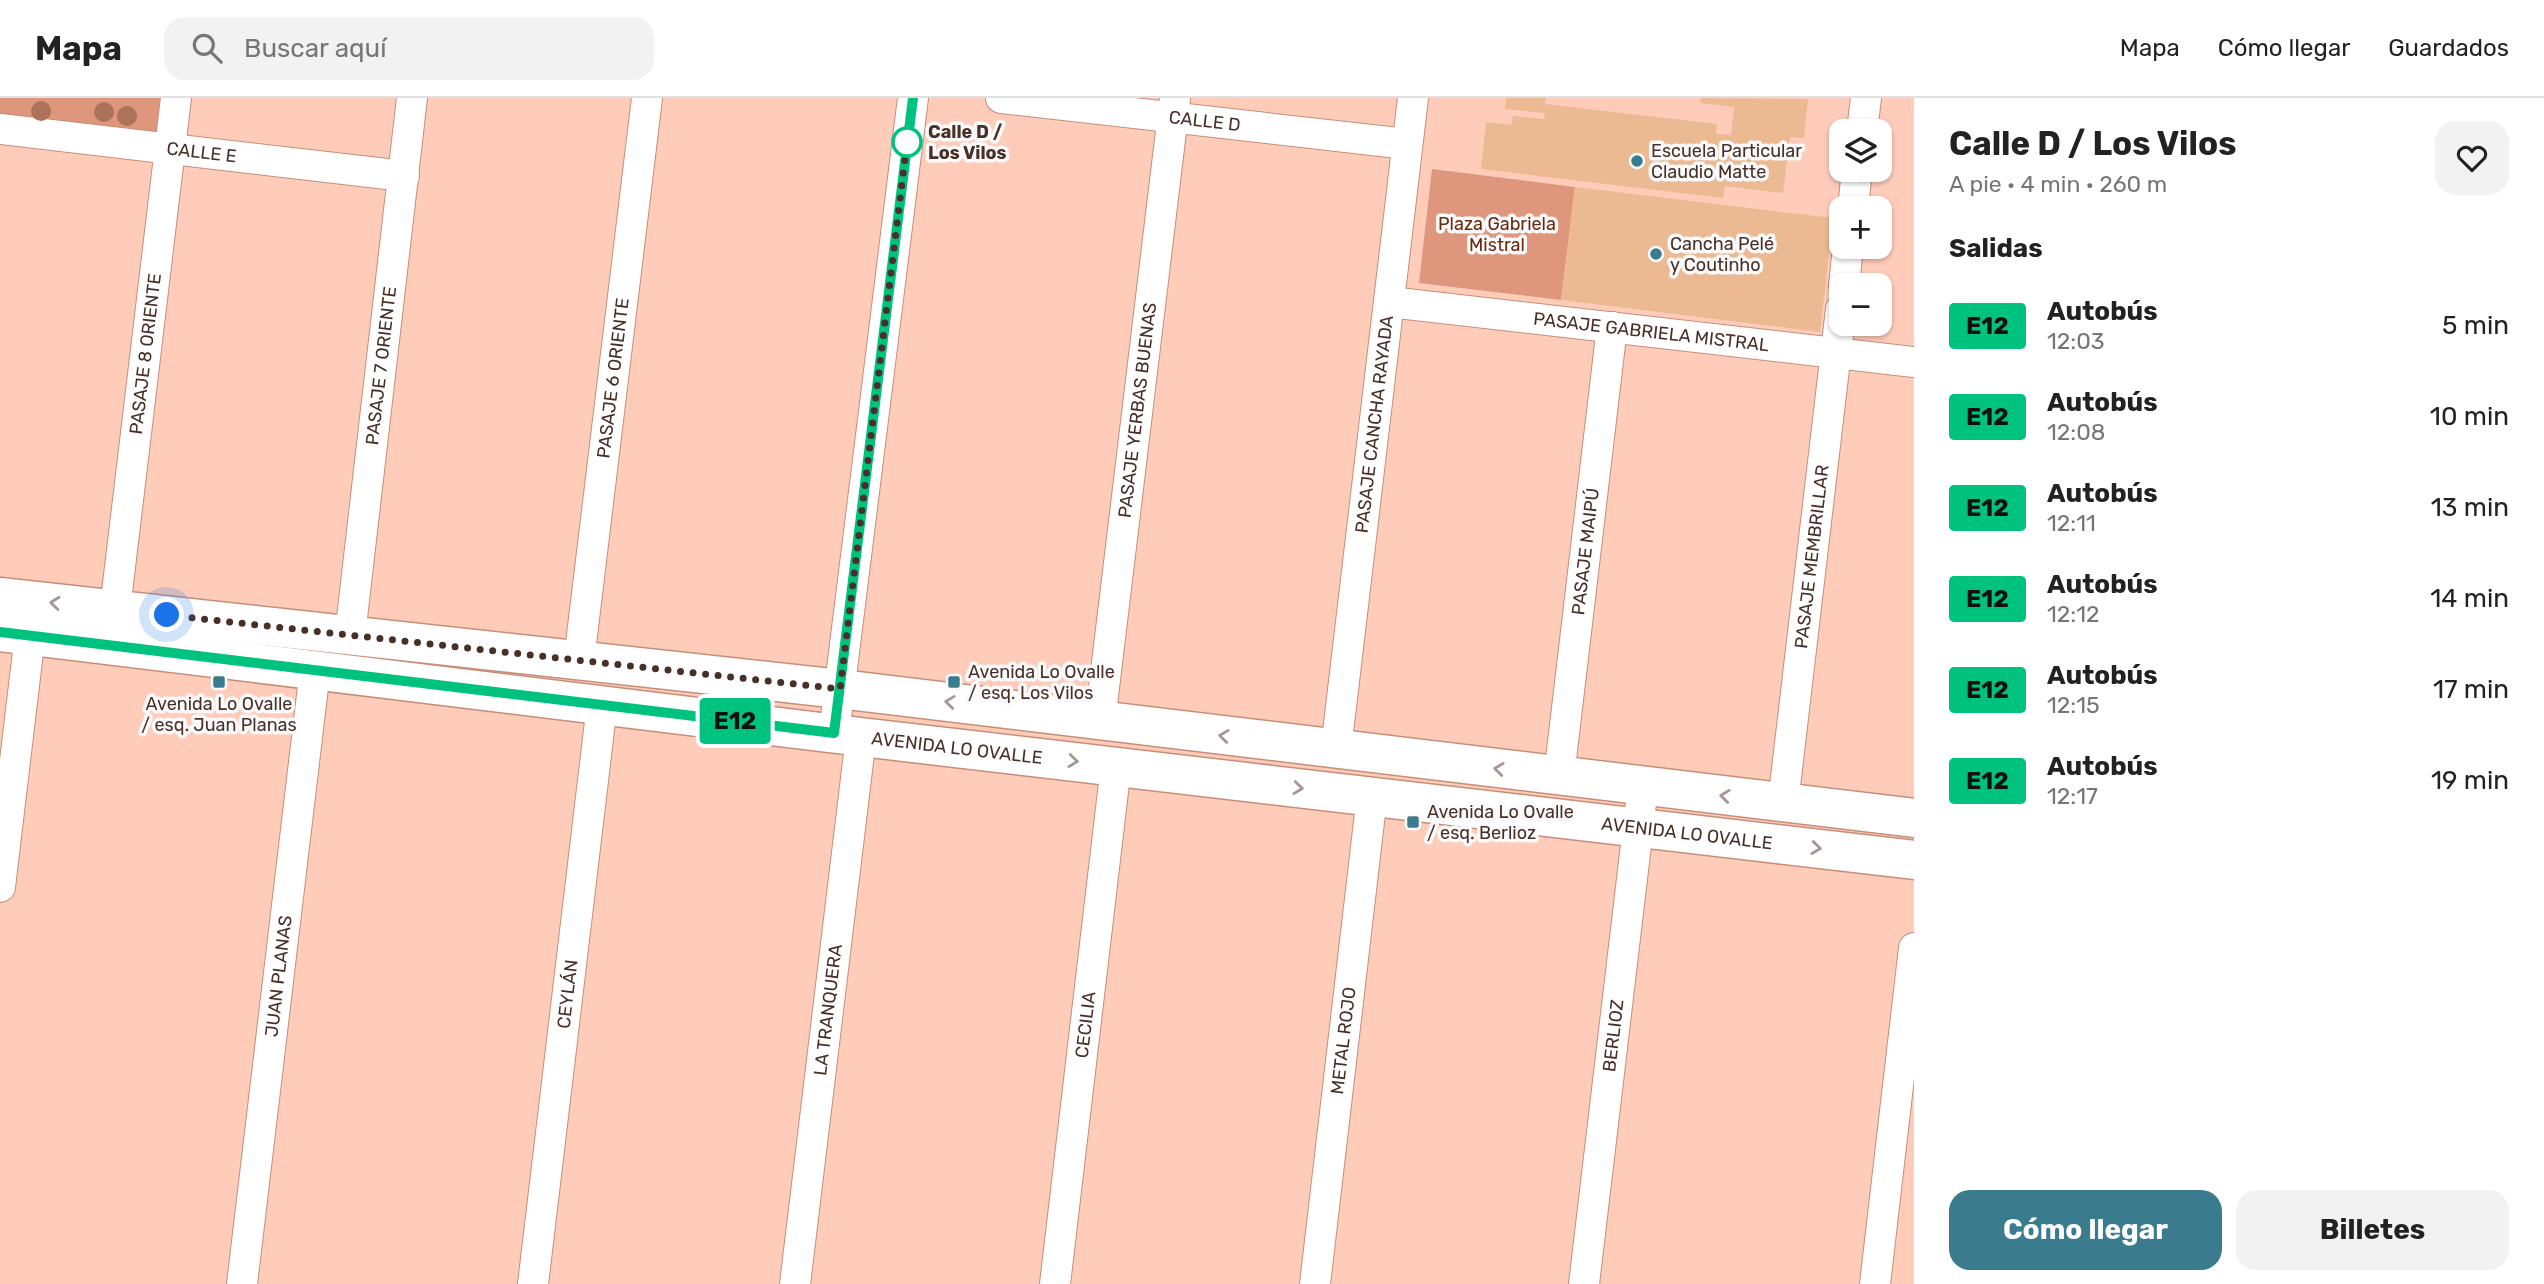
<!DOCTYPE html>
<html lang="es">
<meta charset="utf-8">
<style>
:root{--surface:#fff;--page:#f2f2f2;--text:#222;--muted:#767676;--line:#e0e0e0;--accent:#3a7b8e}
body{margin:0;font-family:Rubik,sans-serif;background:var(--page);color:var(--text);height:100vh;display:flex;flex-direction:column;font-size:26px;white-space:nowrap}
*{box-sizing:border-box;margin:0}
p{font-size:23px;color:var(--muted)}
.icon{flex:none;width:38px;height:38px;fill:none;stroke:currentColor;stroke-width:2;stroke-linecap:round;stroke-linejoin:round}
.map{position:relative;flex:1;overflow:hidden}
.sheet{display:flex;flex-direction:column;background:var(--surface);width:630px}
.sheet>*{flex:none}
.badge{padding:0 14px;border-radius:5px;font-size:24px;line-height:46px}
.fabs{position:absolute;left:1829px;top:21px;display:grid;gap:14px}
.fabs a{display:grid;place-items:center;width:63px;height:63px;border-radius:14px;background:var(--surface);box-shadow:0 2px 5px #0004;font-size:35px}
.you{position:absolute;width:35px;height:35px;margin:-18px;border:5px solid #fff;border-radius:50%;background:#1a73e8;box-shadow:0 0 0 10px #1a73e833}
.map>.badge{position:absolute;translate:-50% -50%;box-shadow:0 0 0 4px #fff}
h2{padding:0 35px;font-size:26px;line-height:63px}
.round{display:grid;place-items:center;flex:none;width:74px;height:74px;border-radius:21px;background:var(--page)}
.summary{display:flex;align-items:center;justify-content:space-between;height:119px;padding:0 35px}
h1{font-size:33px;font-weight:700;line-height:52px}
.button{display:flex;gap:14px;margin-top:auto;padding:14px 35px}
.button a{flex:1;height:80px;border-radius:21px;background:var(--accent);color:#fff;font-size:28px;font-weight:700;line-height:80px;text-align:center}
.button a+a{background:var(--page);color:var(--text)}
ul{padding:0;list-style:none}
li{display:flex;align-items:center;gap:21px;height:91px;padding:0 35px}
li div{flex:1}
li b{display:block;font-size:26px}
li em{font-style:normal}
li .badge{min-width:77px;font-weight:700;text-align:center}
header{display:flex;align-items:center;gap:42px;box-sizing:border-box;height:98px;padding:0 35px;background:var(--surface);border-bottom:2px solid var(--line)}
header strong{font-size:33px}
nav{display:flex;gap:38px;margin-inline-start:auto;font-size:24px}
.search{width:490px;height:63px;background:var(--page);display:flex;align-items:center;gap:18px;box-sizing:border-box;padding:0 24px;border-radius:21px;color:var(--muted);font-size:26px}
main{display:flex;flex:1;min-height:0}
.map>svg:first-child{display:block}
</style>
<header>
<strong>Mapa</strong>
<div class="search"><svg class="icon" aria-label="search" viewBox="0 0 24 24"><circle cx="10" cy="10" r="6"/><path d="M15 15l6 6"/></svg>Buscar aquí</div>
<nav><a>Mapa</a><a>Cómo llegar</a><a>Guardados</a></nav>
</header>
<main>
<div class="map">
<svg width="1914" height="1186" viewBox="0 0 1914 1186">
<rect width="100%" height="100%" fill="#ffccba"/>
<g fill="#de967d">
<polygon points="0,0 163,0 160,28 150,40 0,24"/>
<polygon points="1432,71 1575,89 1561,202 1419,185"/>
</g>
<g fill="#ecba92">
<polygon points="1506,0 1546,0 1545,6 1717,26 1716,36 1731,37 1734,9 1700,5 1701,0 1808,1 1804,40 1790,39 1783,95 1725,88 1723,100 1481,71 1486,24 1512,27 1513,18 1544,21 1545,15 1505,11"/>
<polygon points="1575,89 1833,120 1820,234 1561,202"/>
</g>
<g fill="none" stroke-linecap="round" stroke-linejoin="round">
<g stroke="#c88d78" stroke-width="32">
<g id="minor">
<path id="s1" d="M1001 0 1407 46"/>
<path id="s2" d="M0 31 404 78"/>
<polyline points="1862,33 1866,0"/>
<polyline points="1853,110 1857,72"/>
<polyline points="1844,187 1848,149"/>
<path id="s3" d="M1389 204 1914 264"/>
<path id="s4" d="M115 511 176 0"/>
<path id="s5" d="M350 537 412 0"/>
<path id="s6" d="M579 562 647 0"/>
<path id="s7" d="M1100 623 1175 0"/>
<polyline points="834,635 913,0"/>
<path id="s8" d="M1336 651 1413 0"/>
<path id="s9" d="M1559 678 1612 229"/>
<path id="s10" d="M1783 705 1841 211"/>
<polyline points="0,789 30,537"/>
<path id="s11" d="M242 1186 315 572"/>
<path id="s12" d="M533 1186 602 607"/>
<path id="s13" d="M795 1186 861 639"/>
<path id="s14" d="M1055 1186 1116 668"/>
<path id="s15" d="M1315 1186 1372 698"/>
<path id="s16" d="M1584 1186 1643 688"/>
<polyline points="1875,1186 1914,850"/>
</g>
</g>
<g stroke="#c88d78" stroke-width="41">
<g id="secondary">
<polyline points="0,499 840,591 1914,720"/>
<path id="s17" d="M0 534 861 639 1914 762"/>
</g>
</g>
<use href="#minor" stroke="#fff" stroke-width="30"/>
<use href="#secondary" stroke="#fff" stroke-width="38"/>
</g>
<g fill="#ad725b">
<circle cx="41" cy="13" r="10"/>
<circle cx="104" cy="14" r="10"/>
<circle cx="127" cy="18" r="10"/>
</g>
<defs><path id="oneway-chevron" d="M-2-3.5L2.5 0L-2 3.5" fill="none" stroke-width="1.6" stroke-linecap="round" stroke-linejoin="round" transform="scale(1.75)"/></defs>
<g stroke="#a49793">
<use href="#oneway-chevron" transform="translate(55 505) rotate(-174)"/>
<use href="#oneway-chevron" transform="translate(950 604) rotate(-173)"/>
<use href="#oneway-chevron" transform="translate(1224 638) rotate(-173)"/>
<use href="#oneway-chevron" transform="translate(1073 663) rotate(7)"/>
<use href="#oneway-chevron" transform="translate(1499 671) rotate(-173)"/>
<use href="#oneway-chevron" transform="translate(1298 690) rotate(7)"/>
<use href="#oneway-chevron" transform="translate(1725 698) rotate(-173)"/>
<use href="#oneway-chevron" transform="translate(1816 750) rotate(7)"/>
</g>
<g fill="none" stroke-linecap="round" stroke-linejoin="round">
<g stroke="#fff" stroke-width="16">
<polyline id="line" points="0,534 834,635 913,0"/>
</g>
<use href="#line" stroke="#00c27f" stroke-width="10"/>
<polyline stroke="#482f27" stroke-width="7" stroke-dasharray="0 12.6" points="167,517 840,591 907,44"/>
</g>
<circle fill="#fff" stroke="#00c27f" stroke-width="3.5" cx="907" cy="44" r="14"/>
<g fill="#3a7b8e" stroke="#fafafa" stroke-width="2.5">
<circle cx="1637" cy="63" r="7"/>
<circle cx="1656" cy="156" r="7"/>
<rect x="212" y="577" width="14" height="14" rx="3.5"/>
<rect x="947" y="577" width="14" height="14" rx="3.5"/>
<rect x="1406" y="717" width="14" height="14" rx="3.5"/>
</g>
<g text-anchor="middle" stroke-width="7" stroke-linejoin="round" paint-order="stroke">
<g font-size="18" fill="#482f27" stroke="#fafafa">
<text dy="6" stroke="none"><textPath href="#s1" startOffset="205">CALLE D</textPath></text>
<text dy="6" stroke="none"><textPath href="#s2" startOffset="203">CALLE E</textPath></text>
<text dy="6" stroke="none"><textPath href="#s3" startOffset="264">PASAJE GABRIELA MISTRAL</textPath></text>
<text dy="6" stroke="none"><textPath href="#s4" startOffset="257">PASAJE 8 ORIENTE</textPath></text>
<text dy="6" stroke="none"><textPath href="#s5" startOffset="271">PASAJE 7 ORIENTE</textPath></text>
<text dy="6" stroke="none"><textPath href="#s6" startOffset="284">PASAJE 6 ORIENTE</textPath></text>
<text dy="6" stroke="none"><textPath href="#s7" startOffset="313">PASAJE YERBAS BUENAS</textPath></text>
<text dy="6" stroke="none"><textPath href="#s8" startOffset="327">PASAJE CANCHA RAYADA</textPath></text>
<text dy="6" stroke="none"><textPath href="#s9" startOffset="226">PASAJE MAIPÚ</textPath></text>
<text dy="6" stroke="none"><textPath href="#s10" startOffset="248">PASAJE MEMBRILLAR</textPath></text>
<text dy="6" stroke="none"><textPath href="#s17" startOffset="964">AVENIDA LO OVALLE</textPath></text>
<text dy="6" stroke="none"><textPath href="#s17" startOffset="1699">AVENIDA LO OVALLE</textPath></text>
<text dy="6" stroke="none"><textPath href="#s11" startOffset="310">JUAN PLANAS</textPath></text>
<text dy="6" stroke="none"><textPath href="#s12" startOffset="292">CEYLÁN</textPath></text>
<text dy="6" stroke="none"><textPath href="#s13" startOffset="276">LA TRANQUERA</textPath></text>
<text dy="6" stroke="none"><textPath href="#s14" startOffset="261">CECILIA</textPath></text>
<text dy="6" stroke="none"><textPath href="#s16" startOffset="250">BERLIOZ</textPath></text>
<text dy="6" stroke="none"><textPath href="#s15" startOffset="245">METAL ROJO</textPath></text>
</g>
<g font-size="18" font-weight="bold" fill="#482f27" stroke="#fafafa" text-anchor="start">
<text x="928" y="40">Calle D /<tspan x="928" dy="21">Los Vilos</tspan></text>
</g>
<g font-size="18" fill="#482f27" stroke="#fafafa" text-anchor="start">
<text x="1651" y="59">Escuela Particular<tspan x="1651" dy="21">Claudio Matte</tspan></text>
<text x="1670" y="152">Cancha Pelé<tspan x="1670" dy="21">y Coutinho</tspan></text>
<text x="968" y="580">Avenida Lo Ovalle<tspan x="968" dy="21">/ esq. Los Vilos</tspan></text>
<text x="219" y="612" text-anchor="middle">Avenida Lo Ovalle<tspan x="219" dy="21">/ esq. Juan Planas</tspan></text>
<text x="1427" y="720">Avenida Lo Ovalle<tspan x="1427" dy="21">/ esq. Berlioz</tspan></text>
</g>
<g font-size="18" fill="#6a280e" stroke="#fafafa">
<text x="1497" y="132">Plaza Gabriela<tspan x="1497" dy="21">Mistral</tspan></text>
</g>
</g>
</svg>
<div class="fabs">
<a><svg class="icon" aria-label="layers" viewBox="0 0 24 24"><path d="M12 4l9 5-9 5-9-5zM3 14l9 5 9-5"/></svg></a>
<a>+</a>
<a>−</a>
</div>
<div class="you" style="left:167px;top:517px"></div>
<b class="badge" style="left:735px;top:623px;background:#00c27f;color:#111">E12</b>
</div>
<section class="sheet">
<div class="summary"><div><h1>Calle D / Los Vilos</h1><p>A pie · 4 min · 260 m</p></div><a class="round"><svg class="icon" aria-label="heart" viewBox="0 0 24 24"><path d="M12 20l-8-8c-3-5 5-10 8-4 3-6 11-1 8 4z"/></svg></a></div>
<h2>Salidas</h2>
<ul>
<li><span class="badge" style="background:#00c27f;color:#111">E12</span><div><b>Autobús</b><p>12:03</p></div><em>5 min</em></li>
<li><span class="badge" style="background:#00c27f;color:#111">E12</span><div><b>Autobús</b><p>12:08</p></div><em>10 min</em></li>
<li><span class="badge" style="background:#00c27f;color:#111">E12</span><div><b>Autobús</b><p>12:11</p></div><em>13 min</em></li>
<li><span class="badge" style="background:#00c27f;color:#111">E12</span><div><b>Autobús</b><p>12:12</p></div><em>14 min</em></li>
<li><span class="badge" style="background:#00c27f;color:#111">E12</span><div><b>Autobús</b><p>12:15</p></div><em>17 min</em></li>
<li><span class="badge" style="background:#00c27f;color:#111">E12</span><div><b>Autobús</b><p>12:17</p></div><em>19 min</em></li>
</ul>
<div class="button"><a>Cómo llegar</a><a>Billetes</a></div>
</section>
</main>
